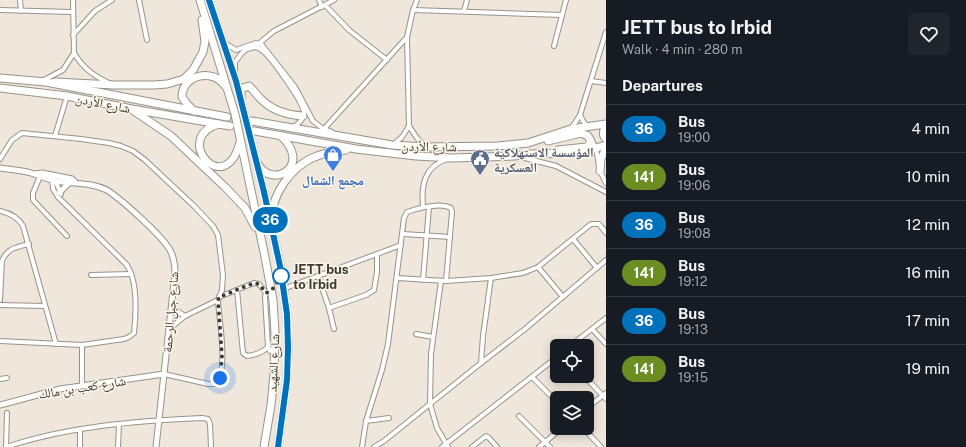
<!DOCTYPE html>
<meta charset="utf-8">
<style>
:root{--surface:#171b24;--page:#20242c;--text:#f1f3f6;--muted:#9ea1a6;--line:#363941}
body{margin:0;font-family:"Public Sans","Noto Naskh Arabic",sans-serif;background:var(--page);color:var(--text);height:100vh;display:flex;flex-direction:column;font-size:15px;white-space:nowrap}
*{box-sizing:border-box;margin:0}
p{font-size:13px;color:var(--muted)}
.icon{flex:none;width:22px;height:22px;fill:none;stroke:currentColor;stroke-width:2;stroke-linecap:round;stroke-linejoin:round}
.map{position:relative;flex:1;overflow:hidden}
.side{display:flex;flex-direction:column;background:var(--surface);width:360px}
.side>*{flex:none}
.badge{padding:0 8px;border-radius:13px;font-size:14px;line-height:26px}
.tools{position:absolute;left:550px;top:339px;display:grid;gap:8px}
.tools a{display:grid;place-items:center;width:44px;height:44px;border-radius:6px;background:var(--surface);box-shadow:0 2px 10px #0003;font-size:20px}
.you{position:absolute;width:20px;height:20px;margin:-10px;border:3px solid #fff;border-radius:50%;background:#1a73e8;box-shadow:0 0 0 6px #1a73e833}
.map>.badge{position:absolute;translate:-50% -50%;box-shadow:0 0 0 2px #fff}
h2{padding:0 16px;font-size:15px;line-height:36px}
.round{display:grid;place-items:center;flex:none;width:42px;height:42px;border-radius:6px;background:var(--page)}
.headline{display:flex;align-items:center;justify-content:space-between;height:68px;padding:0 16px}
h1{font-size:19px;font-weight:700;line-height:30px}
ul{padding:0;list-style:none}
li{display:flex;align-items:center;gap:12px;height:48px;padding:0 16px;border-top:1px solid var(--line)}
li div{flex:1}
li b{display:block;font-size:15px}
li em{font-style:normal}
li .badge{min-width:44px;font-weight:700;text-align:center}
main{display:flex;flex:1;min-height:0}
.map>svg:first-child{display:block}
</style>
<main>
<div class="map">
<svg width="606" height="447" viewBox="0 0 606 447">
<rect width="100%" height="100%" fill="#efe7dc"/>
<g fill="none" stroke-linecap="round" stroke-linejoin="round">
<polyline stroke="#ccc5bb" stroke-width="7" stroke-dasharray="7 3.5" stroke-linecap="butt" points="227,117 251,121"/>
<g stroke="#999288" stroke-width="6">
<g id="minor">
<polyline points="20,0 21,11"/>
<polyline points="139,0 147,40"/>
<polyline points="319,0 322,7"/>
<polyline points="325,5 349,30 387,60"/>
<polyline points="0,10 72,12"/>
<polyline points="413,10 562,15"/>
<polyline points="464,11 467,0"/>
<polyline points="73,35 95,11 112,0"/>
<polyline points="225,43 236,50 256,43 262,45 295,87 313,121 322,128 332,132"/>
<polyline points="554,46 566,0"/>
<path d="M256 47C259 48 262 50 264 52 272 59 304 103 304 113 303 120 299 124 293 127"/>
<path d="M74 53C83 68 94 76 109 83"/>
<polyline points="235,71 235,62 242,53 247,49 256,47 263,40 274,31 334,0"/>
<polyline points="42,81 63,70 74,53 73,0"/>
<polyline points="591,81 606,83"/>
<polyline points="580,115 583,121 588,127"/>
<polyline points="409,126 417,138 425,146"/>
<polyline points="324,129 407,37"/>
<polyline points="571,129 580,115 606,32"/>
<polyline points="55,136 67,96"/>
<polyline points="591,138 596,149 600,171 606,183"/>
<polyline points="393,145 402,137 409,126 407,37 413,10 417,0"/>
<polyline points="521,157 556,166 606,192"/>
<polyline points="0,159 12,140 22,133 81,139 109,143 121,146 133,151 145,160 194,206 213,226 218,235 223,275 222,290 218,300 185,316 169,329"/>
<polyline points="41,174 33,193 33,200 67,236"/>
<polyline points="55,180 61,194"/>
<path d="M423 207C421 185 424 167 447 159"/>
<path d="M0 211C9 213 18 217 23 226L56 344"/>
<polyline points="403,234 450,237"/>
<polyline points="573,239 597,268"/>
<polyline points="538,267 563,297"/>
<polyline points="91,275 131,274"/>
<polyline points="318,276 329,308 334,329"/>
<polyline points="397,278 446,281 491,278 523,273 538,267 591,224 599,224 606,233"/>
<polyline points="423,280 429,207"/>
<polyline points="441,281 431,354 430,404 437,428 448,447"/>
<polyline points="283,289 401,245"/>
<path d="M237 290 243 353 247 356C255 355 262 353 268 347"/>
<polyline points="271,290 266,293 265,297 268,347 270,351 275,353"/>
<polyline points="219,297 254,283 259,284 266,293"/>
<path d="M0 300 2 261C7 248 17 247 29 244"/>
<polyline points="0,305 45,306"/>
<polyline points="171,307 185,316"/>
<polyline points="329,308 366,295 374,290 377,272 377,255"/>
<polyline points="592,329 606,344"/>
<polyline points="416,334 433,337"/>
<path d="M0 341 82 345 124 339 129 337 134 333C136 314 138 280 126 264L58 197 53 189 52 178"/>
<polyline points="82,345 82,385"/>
<polyline points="570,346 606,318"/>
<polyline points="481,363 483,336 491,278"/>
<path d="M164 374 208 384H217C228 365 219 321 218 300"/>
<polyline points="584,376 606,399"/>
<polyline points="532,377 557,402"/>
<polyline points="0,379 7,378"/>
<polyline points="587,408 606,393"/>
<polyline points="519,416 550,447"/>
<polyline points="366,421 389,418"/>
<polyline points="583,428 601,447"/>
<polyline points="80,429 80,447"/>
<path d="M6 447C69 426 136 421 202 418L208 419 210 424 211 447"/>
<polyline points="6,447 7,413"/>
<polyline points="118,447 119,424"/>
<path d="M362 447 366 421 382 370 388 344 404 218 407 212C419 208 439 202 451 208L452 212 446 281"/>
<polyline points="374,447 384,441 481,363 525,329 606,260"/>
<polyline points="442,447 557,357"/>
<polyline points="472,447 486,436 489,438 497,447"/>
<polyline points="539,447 562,428"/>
</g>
</g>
<g stroke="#999288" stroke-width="7">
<g id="tertiary">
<path d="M0 168C11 170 23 170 34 174 41 176 47 179 55 181 73 184 90 182 107 190 122 200 164 237 171 252 174 259 175 266 175 273L156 447"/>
<polyline points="35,174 42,173 72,179 75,182"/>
<polyline points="60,192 69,183"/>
<polyline points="0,405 60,389 164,374"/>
</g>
</g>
<g stroke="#999288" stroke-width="9">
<g id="trunk">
<polyline points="200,0 235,114 265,257 273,300 275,332 274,374 271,405 264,447"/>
<polyline points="209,0 236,81 264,192 280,265 287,314 288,347 287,380 278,447"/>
<polyline points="0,78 46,82 227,117"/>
<polyline points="55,82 114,85 154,85 167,84 184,79 193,70 203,52 205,41 202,20"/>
<polyline points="0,88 67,96 132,109 230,126"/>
<path d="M241 97V90L243 88 249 86C254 90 257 96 262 100 273 111 288 115 303 116"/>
<polyline points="134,111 171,136 225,187 245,208 255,227"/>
<path d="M194 111 187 104 182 97C182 74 214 68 225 86"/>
<polyline points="252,121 392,145 426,147 498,146 528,143 571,129 606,124"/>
<path d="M219 124C171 137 225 201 240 142"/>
<path d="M606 126C603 130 602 135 606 139"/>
<polyline points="254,131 356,149 416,156 452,158 514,156 530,154 578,153 606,145"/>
<polyline points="548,141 577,134 581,133 588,136 591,142 587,147 558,150"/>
<path d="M258 164C272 190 313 166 281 136"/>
<polyline points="600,171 601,159 606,148"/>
<path d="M272 217C272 194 291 168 312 158 323 153 334 151 346 150"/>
</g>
</g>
<use href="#minor" stroke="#fff" stroke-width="4"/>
<use href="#tertiary" stroke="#fff" stroke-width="5"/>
<use href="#trunk" stroke="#fff" stroke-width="7"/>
</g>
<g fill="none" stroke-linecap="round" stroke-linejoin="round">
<g stroke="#fff" stroke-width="9">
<polyline id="line" points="209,0 236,81 264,192 280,266 287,314 288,347 287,380 278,447"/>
</g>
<use href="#line" stroke="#0072bc" stroke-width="6"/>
<polyline stroke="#3e3b36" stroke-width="4" stroke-dasharray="0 7.2" points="220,378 222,356 218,300 219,297 254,283 259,284 266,293 272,290 281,276"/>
</g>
<defs>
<g id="shop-pin" transform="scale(1)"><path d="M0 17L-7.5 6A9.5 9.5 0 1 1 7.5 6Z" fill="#3f7fe0" stroke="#fcf5e9"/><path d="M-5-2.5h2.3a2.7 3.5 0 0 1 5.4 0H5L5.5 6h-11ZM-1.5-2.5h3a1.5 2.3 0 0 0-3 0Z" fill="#fff"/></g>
<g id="civic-pin" transform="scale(1)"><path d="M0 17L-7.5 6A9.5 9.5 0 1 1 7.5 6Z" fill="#5c6f8a" stroke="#fcf5e9"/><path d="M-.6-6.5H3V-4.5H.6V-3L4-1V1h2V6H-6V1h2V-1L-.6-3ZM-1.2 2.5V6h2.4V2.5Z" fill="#fff"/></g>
</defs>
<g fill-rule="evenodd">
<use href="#shop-pin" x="333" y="155"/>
<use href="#civic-pin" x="480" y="159"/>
</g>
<circle fill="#fff" stroke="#0072bc" stroke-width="2" cx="281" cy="276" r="8"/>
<g text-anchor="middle" stroke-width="3" stroke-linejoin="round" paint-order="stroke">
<g font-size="13" fill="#3e3b36" stroke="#fcf5e9">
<text transform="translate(103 103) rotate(11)" y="5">شارع الأردن</text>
<text transform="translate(429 146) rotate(1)" y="5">شارع الأردن</text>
<text transform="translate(170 312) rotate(-85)" y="5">شارع جبل الرحمة</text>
<text transform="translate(273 363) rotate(-87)" y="5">شارع الشهيد</text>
<text transform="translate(82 387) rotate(-9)" y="5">شارع كعب بن مالك</text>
</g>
<g font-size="13" font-weight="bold" fill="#4e5e75" stroke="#fcf5e9" text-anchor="start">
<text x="494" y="157">المؤسسة الاستهلاكية<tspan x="494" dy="15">العسكرية</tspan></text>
</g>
<g font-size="13" font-weight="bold" fill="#366cbe" stroke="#fcf5e9">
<text x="333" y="185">مجمع الشمال</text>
</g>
<g font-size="13" font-weight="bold" fill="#3e3b36" stroke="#fcf5e9" text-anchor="start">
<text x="293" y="274">JETT bus<tspan x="293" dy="15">to Irbid</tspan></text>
</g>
</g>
</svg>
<div class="tools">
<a><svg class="icon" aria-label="locate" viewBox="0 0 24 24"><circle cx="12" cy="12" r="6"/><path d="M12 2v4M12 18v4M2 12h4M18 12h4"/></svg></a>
<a><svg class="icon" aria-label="layers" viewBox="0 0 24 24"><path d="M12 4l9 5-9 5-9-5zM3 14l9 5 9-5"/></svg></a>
</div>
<div class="you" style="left:220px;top:378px"></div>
<b class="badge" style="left:270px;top:220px;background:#0072bc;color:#fff">36</b>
</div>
<section class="side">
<div class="headline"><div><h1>JETT bus to Irbid</h1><p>Walk · 4 min · 280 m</p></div><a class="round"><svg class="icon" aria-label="heart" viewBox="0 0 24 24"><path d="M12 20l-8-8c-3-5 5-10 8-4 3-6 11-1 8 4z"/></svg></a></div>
<h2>Departures</h2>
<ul>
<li><span class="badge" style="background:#0072bc;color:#fff">36</span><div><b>Bus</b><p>19:00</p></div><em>4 min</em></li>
<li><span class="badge" style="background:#6b8e23;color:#fff">141</span><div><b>Bus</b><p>19:06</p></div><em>10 min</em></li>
<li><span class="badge" style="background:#0072bc;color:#fff">36</span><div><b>Bus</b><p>19:08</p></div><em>12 min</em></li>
<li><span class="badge" style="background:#6b8e23;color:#fff">141</span><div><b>Bus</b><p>19:12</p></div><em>16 min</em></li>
<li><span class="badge" style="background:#0072bc;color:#fff">36</span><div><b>Bus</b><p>19:13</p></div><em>17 min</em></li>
<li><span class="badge" style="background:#6b8e23;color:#fff">141</span><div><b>Bus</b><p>19:15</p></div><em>19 min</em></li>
</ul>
</section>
</main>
